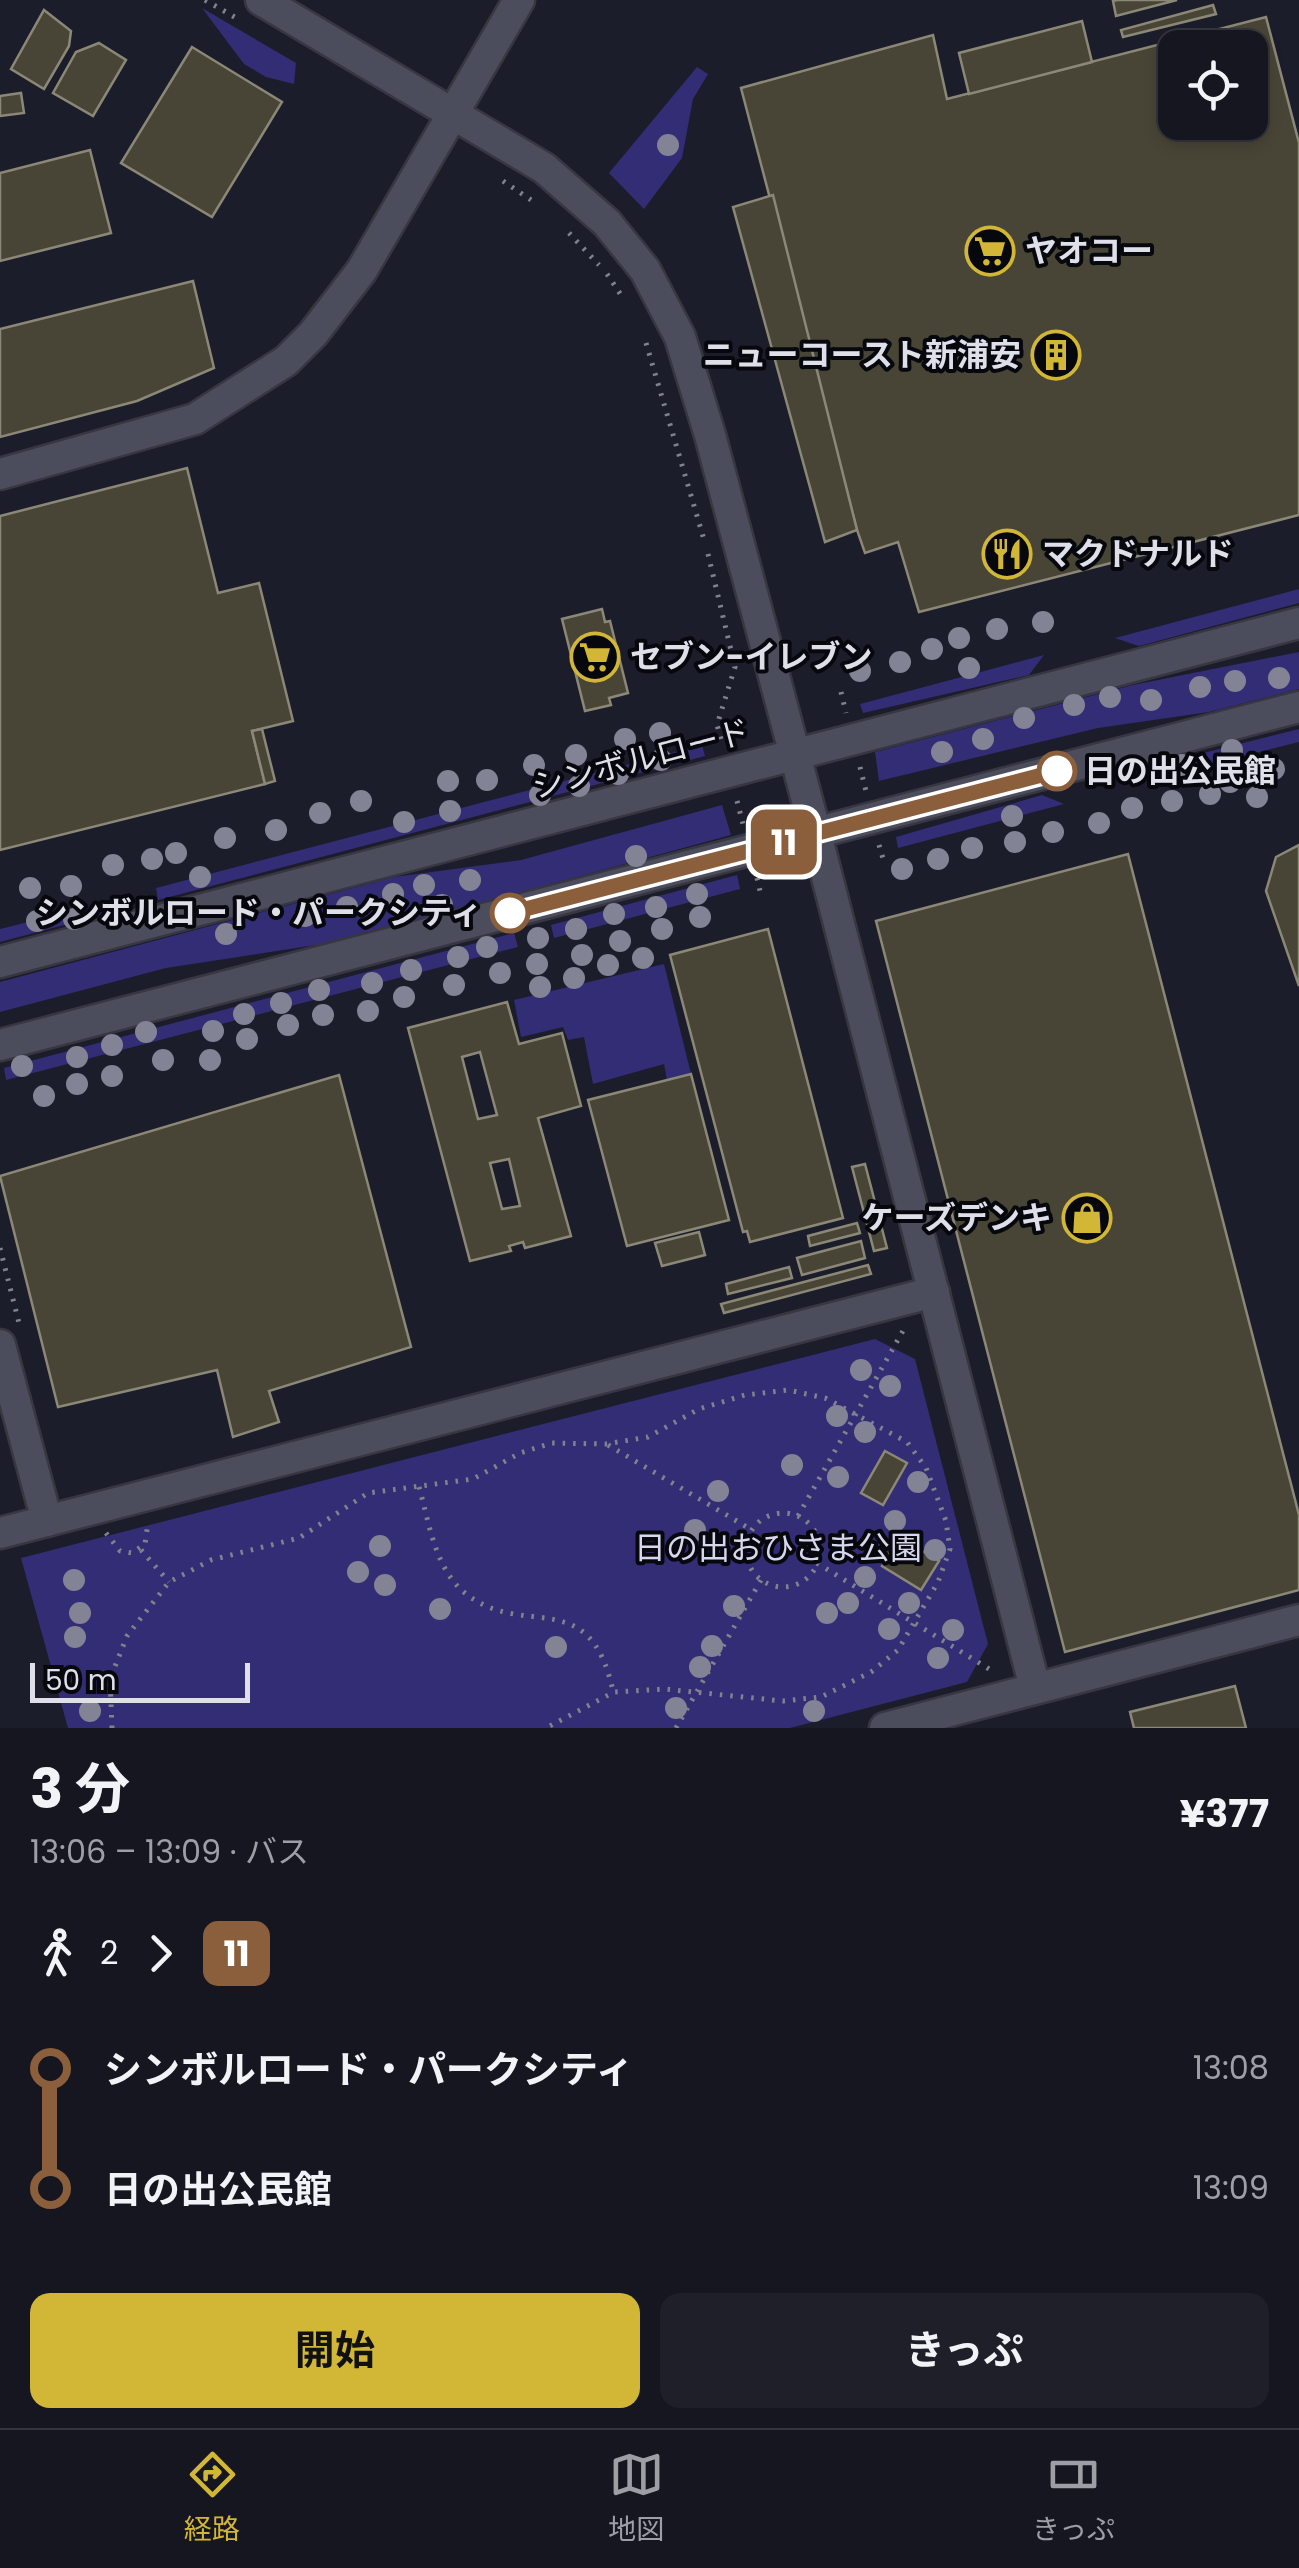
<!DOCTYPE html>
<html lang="ja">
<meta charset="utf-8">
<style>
:root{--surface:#151620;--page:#1e1f29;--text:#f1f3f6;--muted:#9d9fa5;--line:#34353e;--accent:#d2b736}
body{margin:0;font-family:Poppins,"Noto Sans JP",sans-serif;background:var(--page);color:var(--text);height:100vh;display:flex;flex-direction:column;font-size:38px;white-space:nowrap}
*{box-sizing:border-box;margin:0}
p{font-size:32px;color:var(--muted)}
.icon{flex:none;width:55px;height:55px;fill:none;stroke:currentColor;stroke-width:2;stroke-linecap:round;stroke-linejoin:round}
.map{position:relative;height:1728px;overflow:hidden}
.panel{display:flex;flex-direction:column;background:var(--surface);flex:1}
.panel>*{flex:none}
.badge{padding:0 20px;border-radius:15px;font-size:35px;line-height:65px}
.fabs{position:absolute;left:1158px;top:30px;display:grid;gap:20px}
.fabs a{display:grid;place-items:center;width:110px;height:110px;border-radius:20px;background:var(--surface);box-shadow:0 5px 15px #0003,0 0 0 2px var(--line);font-size:50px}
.scale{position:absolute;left:30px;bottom:25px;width:220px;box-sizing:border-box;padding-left:10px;border:5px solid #dedfe9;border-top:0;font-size:28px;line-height:35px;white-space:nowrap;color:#dedfe9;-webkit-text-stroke:8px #07080d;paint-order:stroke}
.map>.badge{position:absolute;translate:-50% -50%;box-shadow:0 0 0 5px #fff}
.legs{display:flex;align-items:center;gap:15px;height:110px;padding:0 30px;font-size:32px}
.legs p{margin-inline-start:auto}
.headline{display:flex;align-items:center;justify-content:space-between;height:170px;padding:0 30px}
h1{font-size:55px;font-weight:700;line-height:75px}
.button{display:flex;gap:20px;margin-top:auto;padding:20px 30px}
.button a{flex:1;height:115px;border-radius:20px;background:var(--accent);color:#111;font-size:40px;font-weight:700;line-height:115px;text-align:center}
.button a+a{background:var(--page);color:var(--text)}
ul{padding:0 30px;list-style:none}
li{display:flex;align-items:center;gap:35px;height:120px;font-size:38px}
li i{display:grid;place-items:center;width:15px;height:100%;margin:0 12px;background:currentColor}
li i::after{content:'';width:25px;height:25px;margin:-12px;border:8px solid;border-radius:50%;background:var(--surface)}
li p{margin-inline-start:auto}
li:first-child i{background:linear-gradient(#0000 50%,currentColor 0)}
li:last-child i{background:linear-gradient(currentColor 50%,#0000 0)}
.dock{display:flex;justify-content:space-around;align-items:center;height:140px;border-top:2px solid var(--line);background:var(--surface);font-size:28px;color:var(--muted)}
.dock a{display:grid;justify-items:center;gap:5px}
.dock .current{color:var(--accent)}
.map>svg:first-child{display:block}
</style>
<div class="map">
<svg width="1299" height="1728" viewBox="0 0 1299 1728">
<rect width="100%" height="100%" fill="#1c1d2a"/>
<g fill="#322d75">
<polygon points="202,8 296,63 294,84 266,77 244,64"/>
<polygon points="697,67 708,74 693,99 682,158 644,209 609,173"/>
<polygon points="1299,589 1299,603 1139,646 1115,638"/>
<polygon points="1299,652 1299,689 1209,712 1098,728 879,781 875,752 1133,685"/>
<polygon points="1044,655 1029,675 863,713 860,704"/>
<polygon points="1299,729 1299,742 1131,784 1152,766"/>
<polygon points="702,745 705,756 158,900 156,888"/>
<polygon points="1042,795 1064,804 898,848 896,837"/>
<polygon points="722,805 731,835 342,941 166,968 0,1012 0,982 394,877 521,860"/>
<polygon points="737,875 740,889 554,938 551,925"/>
<polygon points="126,898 128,908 0,942 0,929"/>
<polygon points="514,933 518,947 6,1080 4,1068"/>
<polygon points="664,964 691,1074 667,1080 664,1064 593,1084 584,1037 568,1040 563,1027 521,1037 514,1000"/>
<polygon points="875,1339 915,1359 988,1644 967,1682 790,1728 68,1728 21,1558"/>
</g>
<g fill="#494536" stroke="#8c8877" stroke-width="2.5" fill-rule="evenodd">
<polygon points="1117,0 1177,0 1116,16 1113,1"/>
<polygon points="1213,5 1216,14 1123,37 1121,30"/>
<polygon points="44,10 71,31 69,46 44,89 11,69"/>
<path d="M1266 17 1299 143V515L919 612 898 542 865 553 857 530 741 88 933 35 947 99ZM1175 48H1250V122H1175Z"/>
<polygon points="1082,21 1092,62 969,94 959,53"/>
<polygon points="99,43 126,60 93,116 53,93 76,52"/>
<polygon points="192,47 282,102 212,217 121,163"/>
<polygon points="21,93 24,113 0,116 0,96"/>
<polygon points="90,150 111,233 0,261 0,173"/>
<polygon points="773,195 857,530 825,542 733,207"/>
<polygon points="193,281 214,368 137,401 0,437 0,329"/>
<polygon points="187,468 218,593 259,583 293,721 252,731 265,784 0,850 0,516"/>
<polygon points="602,609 605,622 610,621 628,693 609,698 611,705 585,711 562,619"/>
<polygon points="262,729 275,781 265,784 252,731"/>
<polygon points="1299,845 1299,986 1266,891 1276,857"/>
<polygon points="1128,854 1299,1515 1299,1590 1065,1652 876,921"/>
<polygon points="768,929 843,1218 750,1242 747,1231 743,1232 670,955"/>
<path d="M507 1002 519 1044 562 1033 581 1106 538 1118 571 1236 525 1248 523 1242 509 1246 511 1251 470 1261 408 1028ZM480 1052 497 1115 478 1119 462 1057ZM509 1159 520 1206 502 1209 490 1163Z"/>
<polygon points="691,1074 729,1220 627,1246 588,1100"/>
<polygon points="339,1075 411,1347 269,1391 279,1422 233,1437 217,1370 58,1407 0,1176"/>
<polygon points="865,1164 887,1248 874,1251 852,1167"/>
<polygon points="857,1223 860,1233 810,1246 808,1236"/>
<polygon points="699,1232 705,1255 662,1266 655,1243"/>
<polygon points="861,1241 865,1258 802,1275 797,1258"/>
<polygon points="868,1265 871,1274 724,1313 721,1304"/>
<polygon points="789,1267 792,1278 728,1294 726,1284"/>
<polygon points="885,1451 907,1463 883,1505 861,1493"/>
<polygon points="899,1537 939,1561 921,1590 882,1566"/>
<polygon points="1235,1686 1246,1728 1134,1728 1130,1712"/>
</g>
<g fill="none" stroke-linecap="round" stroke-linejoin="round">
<g stroke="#363741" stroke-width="35">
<g id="tertiary">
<polyline points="261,0 544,168 607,223 645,270 680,337 710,435 816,834 1035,1688"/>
<polyline points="0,474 195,419 286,361 313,334 362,270 519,0"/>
<polyline points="0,962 1299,623"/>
<polyline points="0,1045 1299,707"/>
<polyline points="0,1345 47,1521"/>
<polyline points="0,1533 934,1292"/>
<polyline points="885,1728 1299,1620"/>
</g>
</g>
<g stroke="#81828e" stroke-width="5" stroke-dasharray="2.5 8" stroke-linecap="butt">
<polyline points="205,0 238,19"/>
<polyline points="503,181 531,200"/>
<polyline points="569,233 599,265"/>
<polyline points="607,274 623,298"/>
<polyline points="646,343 705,543"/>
<polyline points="708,554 735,667 717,725 723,746"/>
<polyline points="841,692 846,713"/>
<polyline points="860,767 866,791"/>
<polyline points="737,801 743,824"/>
<polyline points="879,845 884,862"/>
<polyline points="757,878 761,895"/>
<polyline points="0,1248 19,1323"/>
<polyline points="608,1445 752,1530"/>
<path d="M419 1487C429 1522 435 1569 465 1593 524 1641 589 1582 613 1691"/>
<circle cx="783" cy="1550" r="37"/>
<polyline points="798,1516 904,1329"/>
<polyline points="106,1533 120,1551 132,1553 145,1544 148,1523"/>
<polyline points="141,1550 169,1582"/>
<polyline points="817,1563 989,1669"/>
<polyline points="112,1728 110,1679 127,1636 169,1582 211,1560 299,1538 368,1493 473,1479 520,1453 552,1443 606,1444 648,1437 699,1409 745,1395 788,1390 825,1398 907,1442 926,1468 946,1521 950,1549 938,1582 898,1650 871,1672 821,1697 783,1701 664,1689 614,1692 546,1728"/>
<polyline points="676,1728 761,1580"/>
</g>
<use href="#tertiary" stroke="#4b4d5c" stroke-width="30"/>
</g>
<g fill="#828395">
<circle cx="668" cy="145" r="11"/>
<circle cx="1043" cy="622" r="11"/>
<circle cx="997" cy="629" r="11"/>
<circle cx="959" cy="638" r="11"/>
<circle cx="932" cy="649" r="11"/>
<circle cx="900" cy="662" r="11"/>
<circle cx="969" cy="668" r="11"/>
<circle cx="860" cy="671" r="11"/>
<circle cx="1279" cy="678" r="11"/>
<circle cx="1235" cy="681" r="11"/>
<circle cx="1200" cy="687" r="11"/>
<circle cx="1110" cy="697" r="11"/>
<circle cx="1151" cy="700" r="11"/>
<circle cx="1074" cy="705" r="11"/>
<circle cx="1024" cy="718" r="11"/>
<circle cx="660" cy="733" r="11"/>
<circle cx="625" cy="739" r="11"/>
<circle cx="983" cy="739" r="11"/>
<circle cx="1232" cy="750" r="11"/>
<circle cx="942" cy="752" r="11"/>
<circle cx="576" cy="755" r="11"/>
<circle cx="661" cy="760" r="11"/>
<circle cx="534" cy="765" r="11"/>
<circle cx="1182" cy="765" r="11"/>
<circle cx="1274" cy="769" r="11"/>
<circle cx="618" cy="774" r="11"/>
<circle cx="487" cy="780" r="11"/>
<circle cx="448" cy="781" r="11"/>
<circle cx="1230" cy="782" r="11"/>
<circle cx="579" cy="786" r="11"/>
<circle cx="1210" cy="794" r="11"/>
<circle cx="540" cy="795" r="11"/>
<circle cx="1257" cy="797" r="11"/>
<circle cx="361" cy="801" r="11"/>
<circle cx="1172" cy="801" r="11"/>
<circle cx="1132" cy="808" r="11"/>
<circle cx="450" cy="811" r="11"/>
<circle cx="320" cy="813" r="11"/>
<circle cx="1012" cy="816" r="11"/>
<circle cx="404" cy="822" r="11"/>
<circle cx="1099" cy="823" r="11"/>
<circle cx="276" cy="830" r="11"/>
<circle cx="1053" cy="832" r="11"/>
<circle cx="225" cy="838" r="11"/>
<circle cx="1015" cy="842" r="11"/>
<circle cx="972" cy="848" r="11"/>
<circle cx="176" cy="853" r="11"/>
<circle cx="636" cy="856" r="11"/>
<circle cx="152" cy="859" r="11"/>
<circle cx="938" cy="859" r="11"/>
<circle cx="113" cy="865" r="11"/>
<circle cx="902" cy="869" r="11"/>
<circle cx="200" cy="877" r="11"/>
<circle cx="470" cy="880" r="11"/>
<circle cx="424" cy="885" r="11"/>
<circle cx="71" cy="886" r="11"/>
<circle cx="30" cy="888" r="11"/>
<circle cx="393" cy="894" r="11"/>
<circle cx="697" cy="894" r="11"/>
<circle cx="442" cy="905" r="11"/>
<circle cx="347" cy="907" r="11"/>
<circle cx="656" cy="907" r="11"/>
<circle cx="614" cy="914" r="11"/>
<circle cx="305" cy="916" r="11"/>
<circle cx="700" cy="917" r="11"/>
<circle cx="74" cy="919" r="11"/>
<circle cx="37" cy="921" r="11"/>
<circle cx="576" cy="929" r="11"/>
<circle cx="662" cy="929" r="11"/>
<circle cx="226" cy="934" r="11"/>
<circle cx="538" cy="938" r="11"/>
<circle cx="620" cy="941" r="11"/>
<circle cx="487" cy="947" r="11"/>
<circle cx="582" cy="955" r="11"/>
<circle cx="458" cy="957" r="11"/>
<circle cx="643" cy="958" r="11"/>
<circle cx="537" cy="964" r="11"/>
<circle cx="608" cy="965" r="11"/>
<circle cx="411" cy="970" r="11"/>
<circle cx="500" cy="973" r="11"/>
<circle cx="574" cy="978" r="11"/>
<circle cx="372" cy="983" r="11"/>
<circle cx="454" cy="985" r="11"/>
<circle cx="540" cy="987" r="11"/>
<circle cx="319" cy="990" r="11"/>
<circle cx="404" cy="997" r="11"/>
<circle cx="281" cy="1003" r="11"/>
<circle cx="368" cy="1011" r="11"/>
<circle cx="244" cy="1014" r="11"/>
<circle cx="323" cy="1015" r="11"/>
<circle cx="288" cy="1025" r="11"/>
<circle cx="213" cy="1031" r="11"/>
<circle cx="146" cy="1032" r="11"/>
<circle cx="247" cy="1039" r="11"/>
<circle cx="112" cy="1045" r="11"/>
<circle cx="77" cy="1057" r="11"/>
<circle cx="163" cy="1060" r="11"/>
<circle cx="210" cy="1060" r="11"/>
<circle cx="22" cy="1066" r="11"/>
<circle cx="112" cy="1076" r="11"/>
<circle cx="77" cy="1084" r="11"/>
<circle cx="44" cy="1096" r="11"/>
<circle cx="861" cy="1370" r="11"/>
<circle cx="890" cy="1386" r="11"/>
<circle cx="837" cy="1416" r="11"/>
<circle cx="865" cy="1432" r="11"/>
<circle cx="792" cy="1465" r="11"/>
<circle cx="838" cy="1477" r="11"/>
<circle cx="918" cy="1482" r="11"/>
<circle cx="718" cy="1491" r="11"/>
<circle cx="895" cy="1521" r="11"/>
<circle cx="695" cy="1530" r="11"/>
<circle cx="380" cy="1546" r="11"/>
<circle cx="935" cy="1550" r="11"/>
<circle cx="358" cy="1572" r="11"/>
<circle cx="865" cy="1577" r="11"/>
<circle cx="74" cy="1580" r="11"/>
<circle cx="385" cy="1585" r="11"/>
<circle cx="848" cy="1603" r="11"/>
<circle cx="909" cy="1603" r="11"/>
<circle cx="734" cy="1606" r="11"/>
<circle cx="440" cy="1609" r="11"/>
<circle cx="80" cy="1613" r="11"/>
<circle cx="827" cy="1613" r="11"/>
<circle cx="889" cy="1629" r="11"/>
<circle cx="953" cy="1630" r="11"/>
<circle cx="75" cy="1637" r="11"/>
<circle cx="712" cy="1646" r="11"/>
<circle cx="556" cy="1647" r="11"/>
<circle cx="938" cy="1658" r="11"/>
<circle cx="700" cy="1667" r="11"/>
<circle cx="676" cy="1708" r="11"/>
<circle cx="90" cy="1711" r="11"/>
<circle cx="814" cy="1711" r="11"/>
</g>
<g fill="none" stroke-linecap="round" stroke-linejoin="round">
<g stroke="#fff" stroke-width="22">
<polyline id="line-1" points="510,913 1057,771"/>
</g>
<use href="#line-1" stroke="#8b5e3c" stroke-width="15"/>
</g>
<defs>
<g id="supermarket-ring" transform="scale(2.5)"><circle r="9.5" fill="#07080d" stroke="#d2b736" stroke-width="1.5"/><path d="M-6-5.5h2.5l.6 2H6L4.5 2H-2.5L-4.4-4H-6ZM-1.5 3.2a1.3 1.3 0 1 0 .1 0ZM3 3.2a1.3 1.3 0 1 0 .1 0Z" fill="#d2b736"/></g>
<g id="building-ring" transform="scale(2.5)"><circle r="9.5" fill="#07080d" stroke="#d2b736" stroke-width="1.5"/><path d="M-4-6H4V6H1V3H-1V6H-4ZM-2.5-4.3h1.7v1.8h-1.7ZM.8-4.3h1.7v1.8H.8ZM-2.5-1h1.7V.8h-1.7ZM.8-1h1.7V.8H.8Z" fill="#d2b736"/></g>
<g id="restaurant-ring" transform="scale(2.5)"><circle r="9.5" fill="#07080d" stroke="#d2b736" stroke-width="1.5"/><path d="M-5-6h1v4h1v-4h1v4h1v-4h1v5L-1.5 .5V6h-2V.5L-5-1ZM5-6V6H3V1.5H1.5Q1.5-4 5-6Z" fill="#d2b736"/></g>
<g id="shop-ring" transform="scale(2.5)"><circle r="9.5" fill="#07080d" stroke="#d2b736" stroke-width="1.5"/><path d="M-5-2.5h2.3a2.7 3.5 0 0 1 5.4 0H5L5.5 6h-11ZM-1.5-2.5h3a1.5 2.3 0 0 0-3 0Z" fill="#d2b736"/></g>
</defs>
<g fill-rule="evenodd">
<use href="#supermarket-ring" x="990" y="251"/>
<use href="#building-ring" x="1056" y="355"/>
<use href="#restaurant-ring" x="1007" y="554"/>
<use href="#supermarket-ring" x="595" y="657"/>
<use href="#shop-ring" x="1087" y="1218"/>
</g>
<g fill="#fff" stroke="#8b5e3c" stroke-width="5">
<circle cx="1057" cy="771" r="18"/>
<circle cx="510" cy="913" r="18"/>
</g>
<g text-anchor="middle" stroke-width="8" stroke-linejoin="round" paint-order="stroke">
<g font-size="32" font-weight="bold" fill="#dedfe9" stroke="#07080d" text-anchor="start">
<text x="1025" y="262">ヤオコー</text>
<text x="1021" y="366" text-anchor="end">ニューコースト新浦安</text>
<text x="1042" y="565">マクドナルド</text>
<text x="630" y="668">セブン-イレブン</text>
<text x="1052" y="1229" text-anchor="end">ケーズデンキ</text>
</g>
<g font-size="32" fill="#dedfe9" stroke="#07080d">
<text transform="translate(641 759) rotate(-15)" y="11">シンボルロード</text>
</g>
<g font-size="32" font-weight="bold" fill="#dedfe9" stroke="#07080d" text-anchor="start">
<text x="1084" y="782">日の出公民館</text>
<text x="482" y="924" text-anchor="end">シンボルロード・パークシティ</text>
</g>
<g font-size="32" fill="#d5d7ed" stroke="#07080d">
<text x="778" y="1559">日の出おひさま公園</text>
</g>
</g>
</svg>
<div class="fabs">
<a><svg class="icon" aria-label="locate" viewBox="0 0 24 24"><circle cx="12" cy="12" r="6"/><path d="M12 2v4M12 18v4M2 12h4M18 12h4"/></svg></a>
</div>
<div class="scale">50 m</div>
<b class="badge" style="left:784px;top:842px;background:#8b5e3c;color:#fff">11</b>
</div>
<section class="panel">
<div class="headline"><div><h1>3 分</h1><p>13:06 – 13:09 · バス</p></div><b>¥377</b></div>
<div class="legs"><svg class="icon" aria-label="walk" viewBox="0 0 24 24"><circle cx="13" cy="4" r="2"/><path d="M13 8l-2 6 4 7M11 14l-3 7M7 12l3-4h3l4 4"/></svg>2<svg class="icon" aria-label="forward" viewBox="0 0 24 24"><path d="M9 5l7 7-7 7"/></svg><b class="badge" style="background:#8b5e3c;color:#fff">11</b></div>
<ul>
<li><i style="color:#8b5e3c"></i><b>シンボルロード・パークシティ</b><p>13:08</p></li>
<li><i style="color:#8b5e3c"></i><b>日の出公民館</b><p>13:09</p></li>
</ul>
<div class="button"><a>開始</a><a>きっぷ</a></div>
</section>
<nav class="dock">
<a class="current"><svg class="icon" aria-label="directions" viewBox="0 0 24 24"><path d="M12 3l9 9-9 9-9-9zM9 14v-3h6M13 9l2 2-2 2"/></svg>経路</a>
<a><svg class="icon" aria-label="map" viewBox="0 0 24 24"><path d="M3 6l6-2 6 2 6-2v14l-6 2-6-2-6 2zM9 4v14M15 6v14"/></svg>地図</a>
<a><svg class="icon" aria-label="tickets" viewBox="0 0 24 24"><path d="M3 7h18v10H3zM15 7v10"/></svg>きっぷ</a>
</nav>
